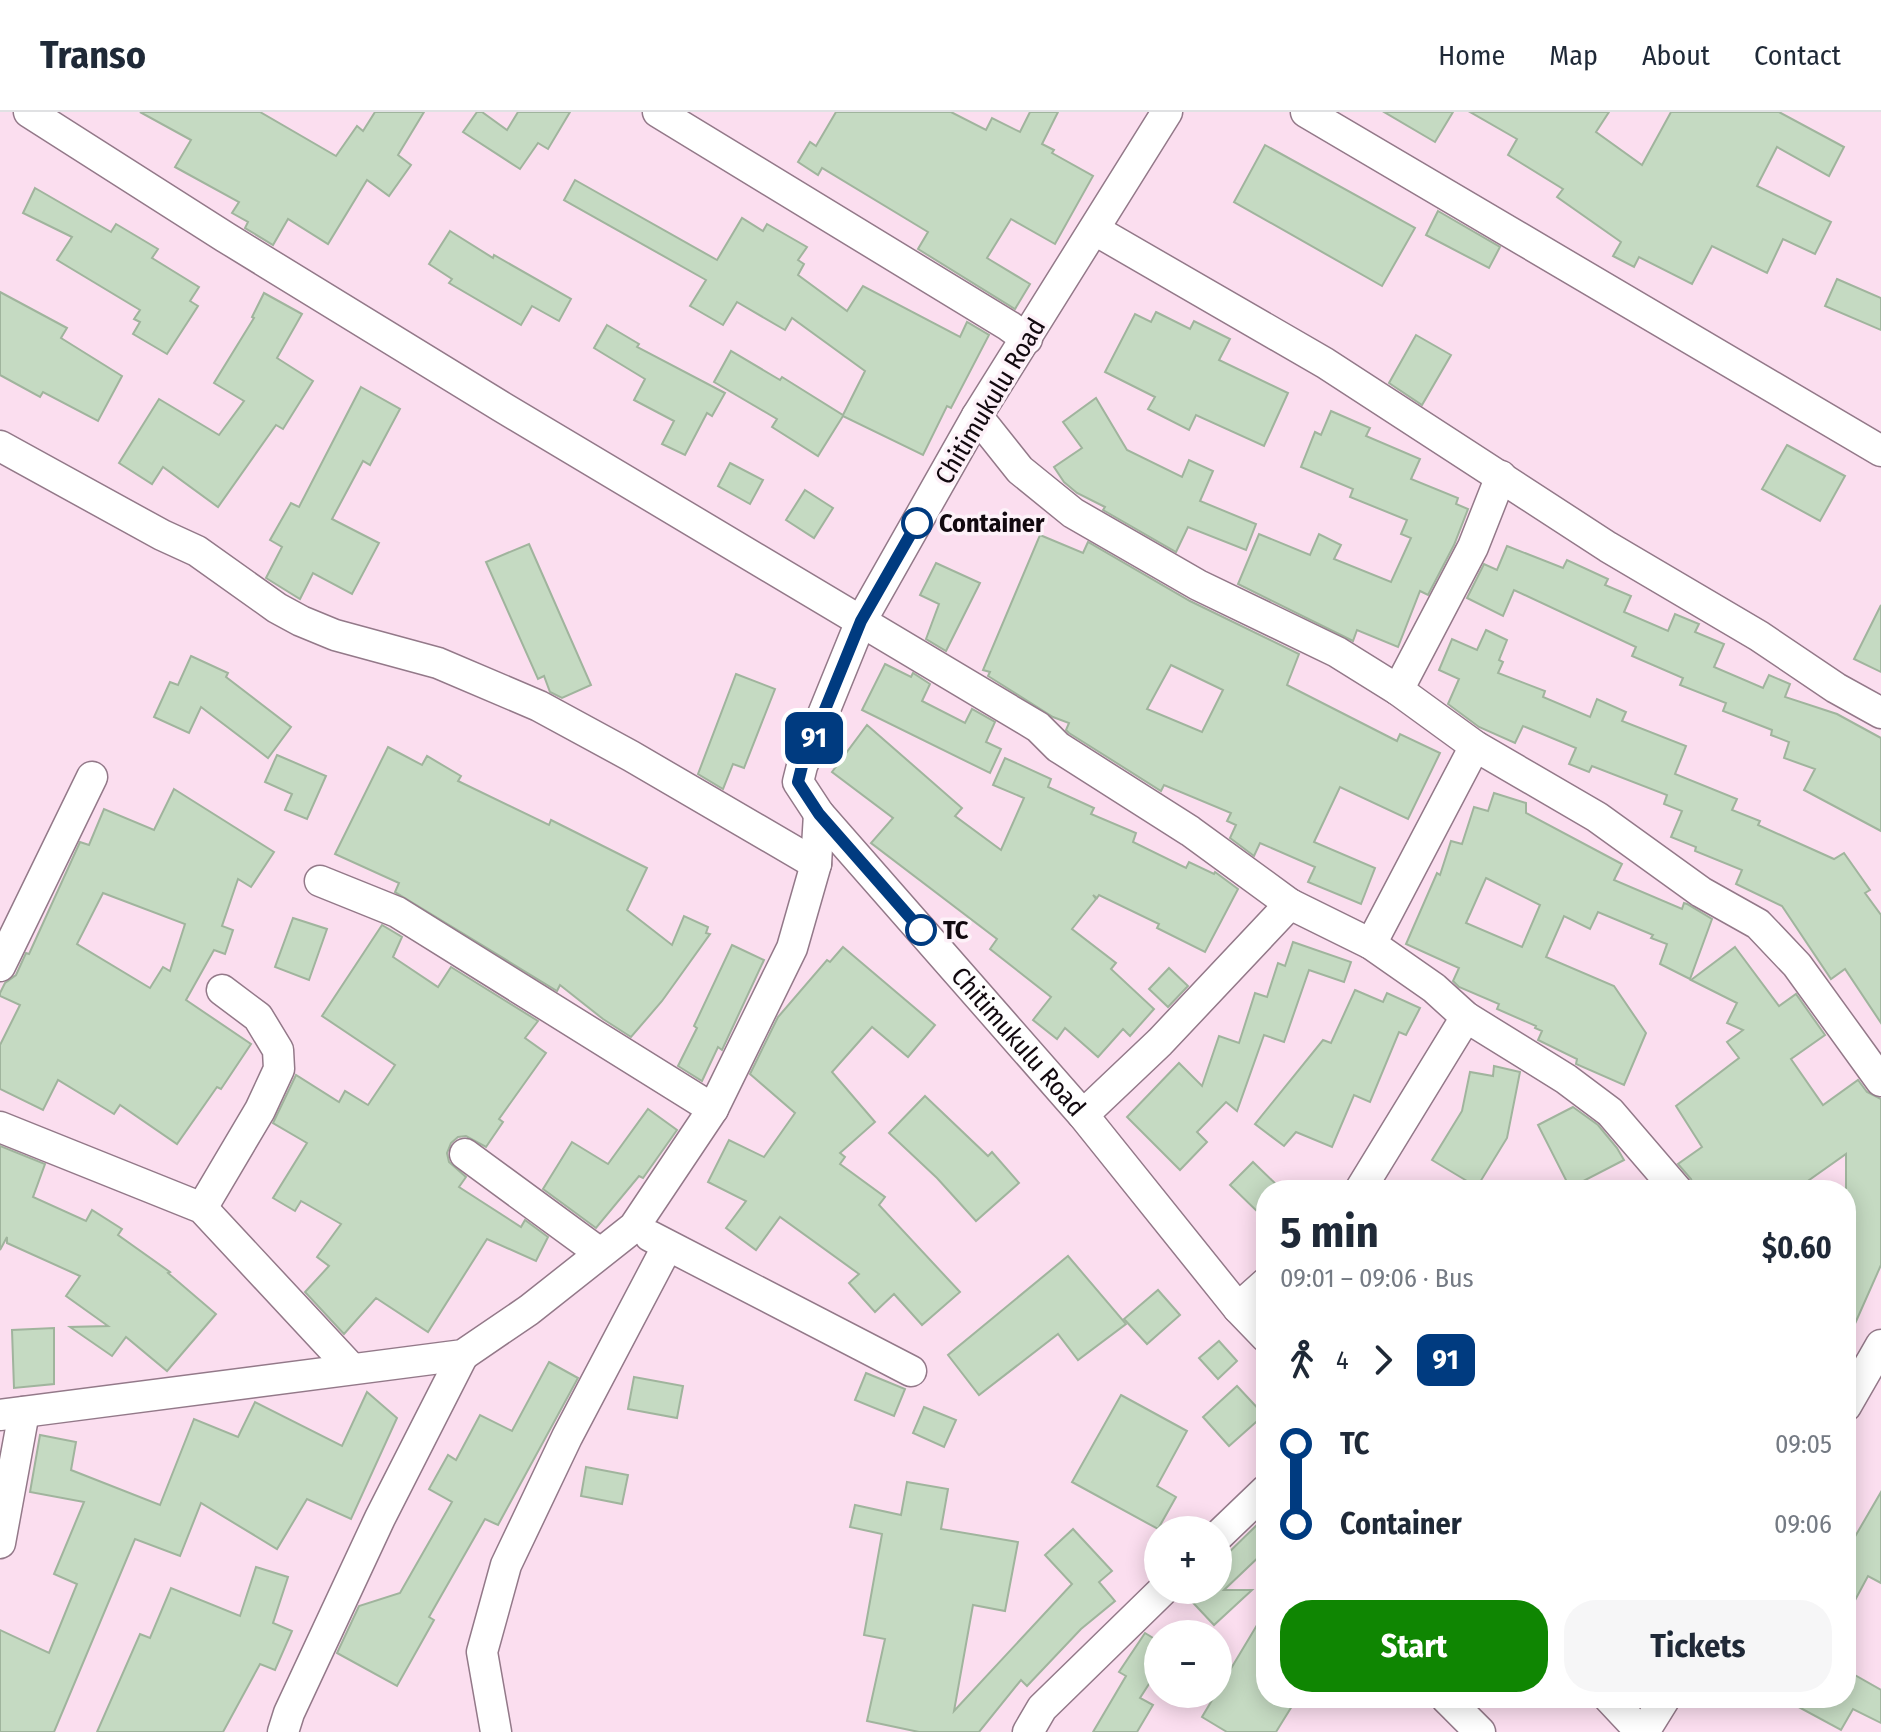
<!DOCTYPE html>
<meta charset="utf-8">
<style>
:root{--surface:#fff;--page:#f6f6f7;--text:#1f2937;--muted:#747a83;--line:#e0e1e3;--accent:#0f8602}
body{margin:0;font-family:"Fira Sans Condensed",sans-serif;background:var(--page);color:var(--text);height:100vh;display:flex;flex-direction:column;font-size:30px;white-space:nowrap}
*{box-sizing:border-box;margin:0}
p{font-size:26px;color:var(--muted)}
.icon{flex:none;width:44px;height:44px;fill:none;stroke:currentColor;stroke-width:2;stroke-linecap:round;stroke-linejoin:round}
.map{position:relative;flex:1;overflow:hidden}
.details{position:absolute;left:1256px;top:1068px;width:600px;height:528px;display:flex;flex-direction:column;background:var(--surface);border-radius:32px;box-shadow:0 4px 20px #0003}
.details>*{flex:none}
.badge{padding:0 16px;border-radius:12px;font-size:28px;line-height:52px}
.buttons{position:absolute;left:1144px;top:1404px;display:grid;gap:16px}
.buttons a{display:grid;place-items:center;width:88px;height:88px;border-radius:50%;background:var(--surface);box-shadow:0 4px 20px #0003;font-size:40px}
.map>.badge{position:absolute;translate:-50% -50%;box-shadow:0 0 0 4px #fff}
.legs{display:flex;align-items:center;gap:12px;height:88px;padding:0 24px;font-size:26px}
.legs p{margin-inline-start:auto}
.overview{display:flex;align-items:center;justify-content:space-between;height:136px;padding:0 24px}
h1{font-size:44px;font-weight:700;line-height:60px}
.button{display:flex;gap:16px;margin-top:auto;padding:16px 24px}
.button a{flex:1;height:92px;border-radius:32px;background:var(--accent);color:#fff;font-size:32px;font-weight:700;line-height:92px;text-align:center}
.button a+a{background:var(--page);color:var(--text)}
ul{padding:0 24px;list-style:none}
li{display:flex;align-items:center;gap:28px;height:80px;font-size:30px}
li i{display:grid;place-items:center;width:12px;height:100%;margin:0 10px;background:currentColor}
li i::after{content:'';width:20px;height:20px;margin:-10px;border:6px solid;border-radius:50%;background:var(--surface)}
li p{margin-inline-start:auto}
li:first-child i{background:linear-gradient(#0000 50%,currentColor 0)}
li:last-child i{background:linear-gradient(currentColor 50%,#0000 0)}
header{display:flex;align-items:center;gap:48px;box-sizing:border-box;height:112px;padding:0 40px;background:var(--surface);border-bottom:2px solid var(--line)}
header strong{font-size:38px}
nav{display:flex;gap:44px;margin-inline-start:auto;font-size:28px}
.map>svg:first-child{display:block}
</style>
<header>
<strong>Transo</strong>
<nav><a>Home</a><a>Map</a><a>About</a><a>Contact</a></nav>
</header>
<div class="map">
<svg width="1881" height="1620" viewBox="0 0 1881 1620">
<rect width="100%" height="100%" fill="#fbdeef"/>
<g fill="#c5dac2" stroke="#a0b49d" stroke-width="2" fill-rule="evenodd">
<polygon points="140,0 260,0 336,44 357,14 363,19 375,0 424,0 398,43 411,53 389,84 367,68 328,132 288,107 273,133 245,116 248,110 232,101 239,90 175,55 191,28"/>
<polygon points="477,0 482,0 507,18 518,0 570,0 548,37 538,31 520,57 463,20"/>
<polygon points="836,0 951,0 986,18 992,6 1020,20 1030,0 1058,0 1042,32 1054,38 1052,41 1093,64 1055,132 1011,107 987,146 1030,172 1015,197 918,137 928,120 822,56 818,63 798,50 810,30 816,34"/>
<polygon points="1384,0 1453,0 1435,30"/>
<polygon points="1470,0 1609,0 1596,20 1642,53 1671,0 1779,0 1844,35 1829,64 1777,35 1757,74 1831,110 1815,142 1783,127 1767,161 1712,134 1692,172 1639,145 1634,155 1613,144 1621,130 1557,85 1563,77 1508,43 1517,27"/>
<polygon points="1265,33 1415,116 1382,174 1234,90"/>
<polygon points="575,68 717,148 742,106 763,119 767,112 807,135 798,148 804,152 798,163 847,199 863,174 960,225 967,210 989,223 951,296 947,294 923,343 843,304 818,344 772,315 777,307 714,270 731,239 780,268 782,265 843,303 865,259 792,206 785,218 737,190 723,213 690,194 706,168 564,88"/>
<polygon points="35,76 111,120 116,112 158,137 152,146 199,175 190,189 198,194 167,242 133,222 140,210 134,207 140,198 57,148 72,125 23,101"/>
<polygon points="1438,99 1500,135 1489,156 1426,123"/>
<polygon points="450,119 493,146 494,143 571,187 559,209 532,194 521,213 449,171 452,167 429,152"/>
<polygon points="1837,167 1881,186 1881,218 1825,194"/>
<polygon points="0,180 67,216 61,226 122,264 98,309 43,280 40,285 0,263"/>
<polygon points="264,181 302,202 277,246 313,269 283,317 276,313 218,395 163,355 152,372 119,351 159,287 219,323 244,289 214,271 254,206 252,205"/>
<polygon points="1156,200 1190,217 1194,209 1230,227 1219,248 1288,281 1264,334 1196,303 1189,318 1148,297 1155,285 1105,260 1135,202 1151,210"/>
<polygon points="607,213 639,232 637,235 725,281 712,304 707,301 685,343 662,332 674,309 634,288 645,267 594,236"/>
<polygon points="1416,223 1451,243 1422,293 1389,271"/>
<polygon points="361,275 400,297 370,353 363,349 332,407 379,431 352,482 313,461 300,487 266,466 282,435 270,428 291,391 299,395"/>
<polygon points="1096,286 1127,338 1182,365 1189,348 1213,359 1200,389 1256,412 1246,438 1188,415 1176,440 1103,398 1105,395 1077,381 1064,370 1054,355 1082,336 1063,310"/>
<polygon points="1331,299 1370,316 1366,324 1420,347 1411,367 1458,386 1456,392 1468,397 1454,433 1428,483 1420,479 1398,535 1357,518 1353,529 1238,472 1259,422 1310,443 1319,422 1341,433 1334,447 1391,470 1411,426 1401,422 1407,408 1350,385 1353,377 1301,355 1315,320 1321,323"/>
<polygon points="1787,333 1845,364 1820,409 1762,377"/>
<polygon points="730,351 763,368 750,392 718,374"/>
<polygon points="805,378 833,396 814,426 786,408"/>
<path d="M1040 423 1083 441 1088 430 1190 489 1299 542 1287 573 1397 629 1400 622 1440 641 1408 707 1340 675 1314 730 1375 756 1361 792 1308 770 1315 755 1260 731 1254 744 1230 726 1236 713 1227 709 1231 701 1164 673 1161 679 1069 621 1066 618 1069 611 1053 605 988 564 990 560 983 558ZM1171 553 1223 578 1202 620 1147 597Z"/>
<polygon points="529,432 591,573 562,586 550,580 544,564 538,567 486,450"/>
<polygon points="1507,434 1563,456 1567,448 1608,467 1605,473 1631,484 1624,500 1668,519 1675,502 1699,512 1695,520 1724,532 1714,555 1763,576 1769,563 1790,572 1785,585 1837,602 1881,626 1881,719 1804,678 1815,657 1784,646 1789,630 1771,623 1772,618 1723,599 1726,591 1680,573 1683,566 1632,544 1636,535 1514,478 1503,504 1467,486 1484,452 1497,458"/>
<polygon points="936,451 980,471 946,539 926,527 939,492 920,483"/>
<polygon points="1881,493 1881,560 1854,547"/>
<polygon points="1486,518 1507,528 1499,548 1503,550 1498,561 1545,579 1543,585 1590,605 1597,587 1626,600 1622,609 1686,634 1675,662 1737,687 1732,698 1760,709 1758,713 1834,747 1844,741 1870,778 1865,781 1881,803 1881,911 1845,857 1831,867 1782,794 1736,772 1742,758 1695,739 1696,735 1671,725 1682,699 1664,692 1667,683 1592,654 1589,660 1569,652 1576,636 1523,614 1515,631 1479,615 1448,592 1459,567 1439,558 1452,527 1477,538"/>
<polygon points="191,544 228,561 226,565 291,615 268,646 201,595 189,621 154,605 170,570 178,573"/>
<polygon points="885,552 911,565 913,561 930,572 922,589 965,611 972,597 995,610 986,630 1001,637 990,661 862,598"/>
<polygon points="736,562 775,577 744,656 733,652 723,677 698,662"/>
<polygon points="867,613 962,696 955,704 1001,738 1024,686 993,673 1005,646 1051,667 1048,675 1094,696 1091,702 1136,721 1133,730 1186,756 1189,750 1214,762 1215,760 1238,777 1205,840 1157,816 1159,812 1099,783 1097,786 1093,783 1096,787 1072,817 1116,851 1111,857 1154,897 1130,924 1123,917 1098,945 1065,916 1057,927 1033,908 1051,885 990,837 997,827 871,731 893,706 832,660"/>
<polygon points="388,635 422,653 427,644 461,664 458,669 549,713 551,708 647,756 627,798 672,833 684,804 708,815 706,821 710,822 662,889 631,925 603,907 560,873 557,879 395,780 399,771 335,742"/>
<polygon points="277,643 326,664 307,707 285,698 292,682 265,670"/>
<path d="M174 677 274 740 251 775 238 767 222 814 233 818 225 842 214 838 186 888 251 932 221 977 217 975 177 1032 120 993 114 1002 58 968 43 998 0 977V933L20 893 0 884V881L5 871 16 863 26 841 29 842 80 730 89 733 104 697 154 718ZM103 781 185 812 170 859 163 855 150 876 77 832Z"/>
<path d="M1494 681 1526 691V701L1622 752 1614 768 1682 797 1684 791 1687 792 1712 807 1690 867 1660 852 1667 832 1651 826 1653 823 1598 800 1590 817 1564 804 1546 845 1614 874 1646 921 1624 973 1576 952 1577 947 1538 928 1542 919 1535 916 1536 914 1497 897 1499 892 1459 875 1453 869 1459 856 1406 832 1437 761 1440 763 1451 729 1462 732 1474 695 1488 699ZM1486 766 1540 793 1522 835 1466 811Z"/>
<polygon points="293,806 327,817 309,868 275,855"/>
<polygon points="382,813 402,825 393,845 438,875 451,855 538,909 525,926 546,941 499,1007 503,1010 486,1035 466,1024 458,1025 451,1031 447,1041 449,1050 466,1065 459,1075 521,1115 525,1108 548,1125 536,1149 487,1127 428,1220 376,1186 344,1222 305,1180 329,1154 317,1145 341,1112 301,1089 295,1099 273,1086 307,1031 273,1011 296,963 339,990 345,979 368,993 395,953 322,904"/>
<polygon points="1293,830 1351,850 1344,870 1309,858 1284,930 1264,923 1237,999 1226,990 1197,1020 1207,1030 1180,1058 1127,1005 1179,951 1202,974 1219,924 1239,931 1255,881 1267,885 1278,851 1285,854"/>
<polygon points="732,833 764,848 722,938 718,935 702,969 678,954 697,916 694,914"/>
<polygon points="843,835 935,913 908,945 872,915 832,960 875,1010 840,1041 845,1045 840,1052 885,1085 879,1093 960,1180 922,1213 894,1182 875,1200 849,1171 859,1162 780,1105 756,1138 726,1116 746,1089 708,1070 729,1028 764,1045 795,1001 750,962 778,905 827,848 830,850"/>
<polygon points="1735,835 1779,894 1796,882 1825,923 1791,947 1823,993 1858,968 1867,980 1881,987 1881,1153 1846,1232 1846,1042 1795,1078 1695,1078 1691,1067 1678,1052 1702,1035 1676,994 1739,946 1727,930 1743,918 1727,911 1737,891 1691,868"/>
<polygon points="1169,856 1188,874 1168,895 1149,877"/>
<polygon points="1355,878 1383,890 1387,881 1420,896 1406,923 1399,920 1370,990 1354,983 1332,1035 1296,1020 1284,1034 1255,1012 1323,928 1331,931"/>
<polygon points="1494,954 1520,960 1507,1026 1477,1075 1432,1048 1462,999 1470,960 1493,964"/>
<polygon points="925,984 988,1044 992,1040 1019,1071 976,1109 937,1066 889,1021"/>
<polygon points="1573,995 1598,1013 1617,1036 1624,1048 1570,1076 1538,1013"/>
<polygon points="648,997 677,1018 643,1066 639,1064 596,1116 543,1077 572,1030 608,1052"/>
<polygon points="0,1034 45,1052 33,1085 86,1109 92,1098 122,1117 118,1123 170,1160 168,1161 216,1202 167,1259 126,1225 112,1244 70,1215 108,1214 66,1184 80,1164 7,1131 7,1125 0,1138"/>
<polygon points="1253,1050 1282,1078 1266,1078 1266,1108 1230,1073"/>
<polygon points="1068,1144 1126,1212 1078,1248 1058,1222 979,1283 948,1243"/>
<polygon points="1158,1178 1180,1203 1147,1232 1124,1207"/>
<polygon points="54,1216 54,1272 14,1276 12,1218"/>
<polygon points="1219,1229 1237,1249 1218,1267 1199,1246"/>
<polygon points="549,1250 578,1266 498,1413 485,1407 429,1505 434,1508 397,1574 337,1541 359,1494 400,1481 452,1390 429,1377 448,1343 456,1348 480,1303 512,1319"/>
<polygon points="866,1261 905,1277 894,1304 855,1288"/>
<polygon points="634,1265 683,1274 677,1306 628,1297"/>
<polygon points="1237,1274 1264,1303 1229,1334 1203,1305"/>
<polygon points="367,1280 397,1306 351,1407 307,1387 277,1437 201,1391 180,1444 135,1427 54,1620 0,1620 0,1518 49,1541 77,1472 54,1462 84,1390 30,1380 40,1323 76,1330 71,1358 160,1393 194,1307 238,1325 255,1290 342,1334"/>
<polygon points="1121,1283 1187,1319 1157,1374 1176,1385 1158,1417 1072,1370"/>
<polygon points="924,1295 956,1308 944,1335 913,1321"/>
<polygon points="586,1355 628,1363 622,1392 581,1384"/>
<polygon points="907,1370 948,1377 941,1417 1018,1430 1005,1499 973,1493 954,1599 1072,1472 1045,1443 1073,1417 1112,1459 1099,1470 1115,1489 1081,1517 1027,1574 1021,1568 979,1620 919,1620 867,1609 885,1527 864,1523 882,1422 850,1415 855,1393 901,1403"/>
<polygon points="1881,1380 1881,1471 1868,1464 1846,1505 1846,1440"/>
<polygon points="1266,1404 1266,1438 1224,1478 1252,1478 1214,1513 1181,1478 1218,1478 1218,1451"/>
<polygon points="256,1455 288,1465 273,1511 292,1519 275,1558 260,1552 223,1620 97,1620 140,1522 150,1526 171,1476 240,1504"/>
<polygon points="1266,1498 1266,1586 1297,1586 1276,1620 1227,1620 1202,1605"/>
<polygon points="1145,1521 1158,1529 1158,1558 1140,1586 1153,1593 1137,1620 1093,1620 1126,1564 1119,1560"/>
<polygon points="1846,1558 1881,1578 1881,1611 1853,1597 1841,1618 1782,1586 1846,1586"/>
</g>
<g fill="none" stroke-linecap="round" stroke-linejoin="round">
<g stroke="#937989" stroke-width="33">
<g id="minor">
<polyline points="29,0 225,125 502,295 1038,615 1058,635 1190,719 1290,792 1371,832 1434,876 1466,905 1566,967 1610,1000 1677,1078"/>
<polyline points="658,0 1009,214 1027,227"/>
<path id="s1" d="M1167 0 977 304 861 509 802 654 798 670 819 702 1083 1003 1238 1196 1266 1225"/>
<polyline points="1306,0 1881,339"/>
<polyline points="1095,118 1325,251 1608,435 1759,524 1836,576 1881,601"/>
<polyline points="977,304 1020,358 1073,401 1198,473 1337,540 1398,578 1475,634 1597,705 1701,780 1758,812 1797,853 1881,969"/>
<polyline points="0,334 162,423 197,439 277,496 301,509 335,523 438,551 539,594 631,644 816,752"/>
<polyline points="1398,578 1473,435 1501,364"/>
<polyline points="320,769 397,800 713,997"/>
<polyline points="1371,832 1475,634"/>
<polyline points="0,854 92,665"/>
<polyline points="1083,1003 1160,930 1290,792"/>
<polyline points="0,1015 202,1096 351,1256"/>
<polyline points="465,1042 600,1141"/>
<polyline points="1360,1078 1466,905"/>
<polyline points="202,1096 260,998 279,957 278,938 258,905 222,878"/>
<polyline points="650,1124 911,1259"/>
<polyline points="1238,1196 1266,1171"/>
<polyline points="1846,1294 1881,1233"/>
<polyline points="0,1303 463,1243 529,1198 634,1115 713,997 792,836 816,752 819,702"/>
<polyline points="1218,1424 1266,1378"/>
<polyline points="0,1431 24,1300"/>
<polyline points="1446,1586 1480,1620"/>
<polyline points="1609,1586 1641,1620"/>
<polyline points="283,1620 289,1601 380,1406 463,1243"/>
<polyline points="496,1620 482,1540 506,1453 567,1325 667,1135"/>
<polyline points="1028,1620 1042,1596 1163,1478"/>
<polyline points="1644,1620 1665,1586"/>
</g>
</g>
<use href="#minor" stroke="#fff" stroke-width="30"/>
</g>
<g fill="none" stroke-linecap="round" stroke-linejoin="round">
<g stroke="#fff" stroke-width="18">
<polyline id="line-1" points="917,411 861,509 802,654 798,670 819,702 921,818"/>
</g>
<use href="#line-1" stroke="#003b80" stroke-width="12"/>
</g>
<g fill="#fff" stroke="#003b80" stroke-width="4">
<circle cx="917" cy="411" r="14"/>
<circle cx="921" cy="818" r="14"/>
</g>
<g text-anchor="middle" stroke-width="7" stroke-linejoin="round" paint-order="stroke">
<g font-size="26" fill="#12090f" stroke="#fdf1f8">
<text transform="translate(990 289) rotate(-59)" y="9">Chitimukulu Road</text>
<text dy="9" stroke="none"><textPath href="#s1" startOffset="1108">Chitimukulu Road</textPath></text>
</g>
<g font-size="26" font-weight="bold" fill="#12090f" stroke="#fdf1f8" text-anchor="start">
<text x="939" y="420">Container</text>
<text x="943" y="827">TC</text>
</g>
</g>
</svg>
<div class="buttons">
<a>+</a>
<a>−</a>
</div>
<b class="badge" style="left:814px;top:626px;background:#003b80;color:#fff">91</b>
<section class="details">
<div class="overview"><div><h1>5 min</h1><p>09:01 – 09:06 · Bus</p></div><b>$0.60</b></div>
<div class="legs"><svg class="icon" aria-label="walk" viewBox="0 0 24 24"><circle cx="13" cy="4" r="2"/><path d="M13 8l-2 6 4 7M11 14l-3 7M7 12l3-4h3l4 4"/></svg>4<svg class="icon" aria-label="forward" viewBox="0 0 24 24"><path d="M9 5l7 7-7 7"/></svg><b class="badge" style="background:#003b80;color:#fff">91</b></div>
<ul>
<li><i style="color:#003b80"></i><b>TC</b><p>09:05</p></li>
<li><i style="color:#003b80"></i><b>Container</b><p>09:06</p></li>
</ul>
<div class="button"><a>Start</a><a>Tickets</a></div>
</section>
</div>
